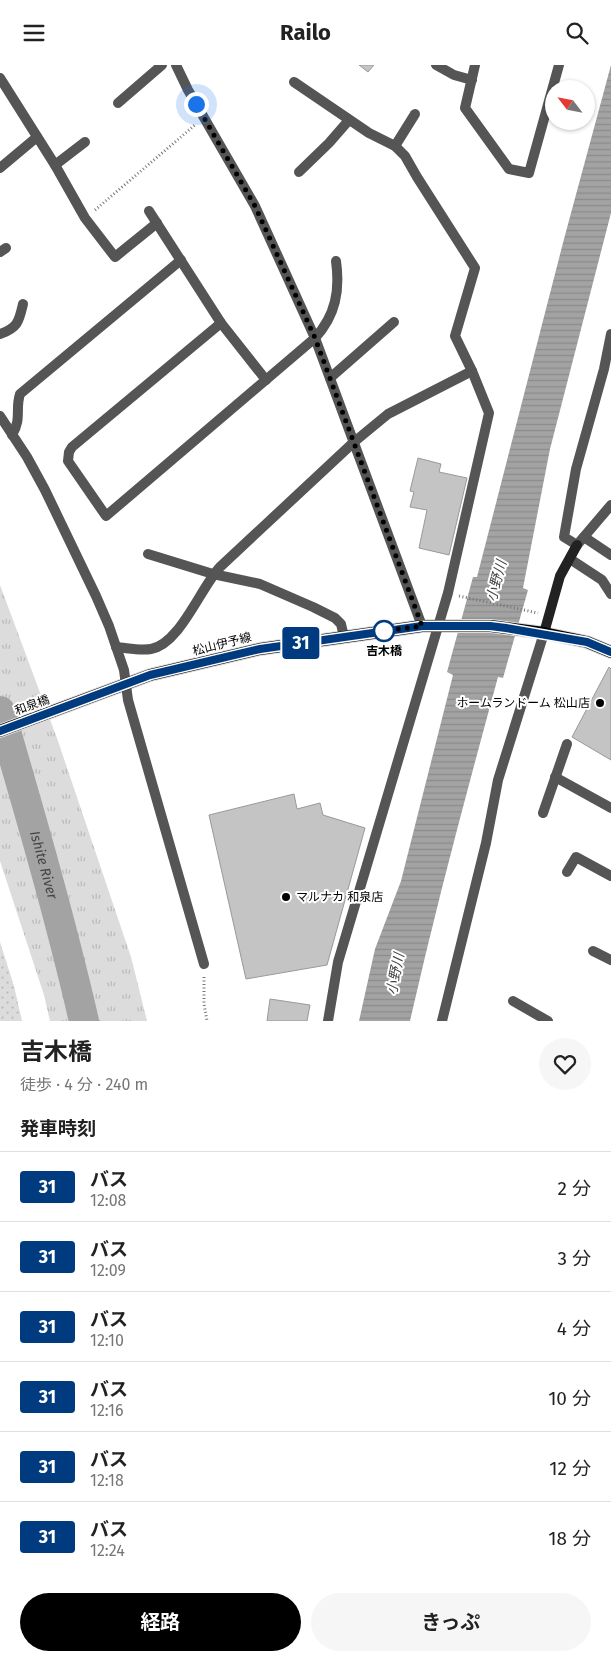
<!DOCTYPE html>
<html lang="ja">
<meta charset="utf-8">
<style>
:root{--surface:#fff;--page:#f6f6f6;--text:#222;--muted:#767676;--line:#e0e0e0;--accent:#000}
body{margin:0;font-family:"Fira Sans","Noto Sans JP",sans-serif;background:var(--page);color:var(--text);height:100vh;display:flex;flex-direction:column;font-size:19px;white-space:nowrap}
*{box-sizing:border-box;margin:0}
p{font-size:16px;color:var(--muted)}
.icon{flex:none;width:28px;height:28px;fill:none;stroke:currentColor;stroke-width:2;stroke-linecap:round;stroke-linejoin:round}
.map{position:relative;height:956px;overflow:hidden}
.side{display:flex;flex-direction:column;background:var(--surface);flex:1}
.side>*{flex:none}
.badge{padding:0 10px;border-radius:4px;font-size:18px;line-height:32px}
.needle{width:32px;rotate:302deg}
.tools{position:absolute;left:545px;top:15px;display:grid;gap:10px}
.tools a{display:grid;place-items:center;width:50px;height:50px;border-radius:50%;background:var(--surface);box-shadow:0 1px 4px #0004;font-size:25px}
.you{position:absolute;width:25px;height:25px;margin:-12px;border:4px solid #fff;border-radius:50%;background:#1a73e8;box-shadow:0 0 0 8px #1a73e833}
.map>.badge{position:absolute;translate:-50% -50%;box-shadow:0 0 0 2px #fff}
h2{padding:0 20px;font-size:19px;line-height:45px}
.round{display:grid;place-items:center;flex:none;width:52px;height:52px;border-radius:26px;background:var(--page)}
.head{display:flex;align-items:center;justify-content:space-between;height:85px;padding:0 20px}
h1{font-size:24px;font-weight:700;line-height:38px}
.primary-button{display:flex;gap:10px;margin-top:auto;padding:10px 20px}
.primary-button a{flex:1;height:58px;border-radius:30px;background:var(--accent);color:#fff;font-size:20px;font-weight:700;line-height:58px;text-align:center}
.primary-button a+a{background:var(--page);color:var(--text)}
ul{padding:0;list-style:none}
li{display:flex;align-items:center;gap:15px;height:70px;padding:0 20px;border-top:1px solid var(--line)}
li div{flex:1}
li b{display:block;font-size:19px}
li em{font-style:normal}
li .badge{min-width:55px;font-weight:700;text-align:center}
header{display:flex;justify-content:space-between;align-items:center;height:65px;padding:0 20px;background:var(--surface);font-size:22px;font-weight:700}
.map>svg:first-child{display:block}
</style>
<header><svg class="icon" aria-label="menu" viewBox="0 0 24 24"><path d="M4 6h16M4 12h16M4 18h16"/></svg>Railo<svg class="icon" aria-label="search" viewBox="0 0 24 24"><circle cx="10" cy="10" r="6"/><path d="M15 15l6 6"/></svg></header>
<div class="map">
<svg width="611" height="956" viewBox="0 0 611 956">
<defs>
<pattern id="grass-tufts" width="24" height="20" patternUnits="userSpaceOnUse" patternTransform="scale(1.25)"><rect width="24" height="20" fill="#dcdcdc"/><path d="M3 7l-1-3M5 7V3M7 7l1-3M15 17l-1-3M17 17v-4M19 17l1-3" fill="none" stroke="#bbb"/></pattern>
<pattern id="park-dots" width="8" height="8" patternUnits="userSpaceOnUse" patternTransform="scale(1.25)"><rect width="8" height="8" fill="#dcdcdc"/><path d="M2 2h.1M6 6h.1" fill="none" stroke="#bbb" stroke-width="1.8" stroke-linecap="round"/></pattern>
<pattern id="water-rules" width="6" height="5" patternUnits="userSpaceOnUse" patternTransform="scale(1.25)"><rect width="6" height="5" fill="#a3a3a3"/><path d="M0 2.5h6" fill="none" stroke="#8b8b8b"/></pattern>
</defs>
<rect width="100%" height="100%" fill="#fff"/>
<polygon fill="url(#grass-tufts)" points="0,520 58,676 131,892 147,956 50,956 44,930 0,796"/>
<polygon fill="url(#park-dots)" points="0,877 14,921 22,956 0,956"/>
<path fill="url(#water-rules)" d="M611 0V148L550 384 523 523 528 525 503 613 498 612C467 726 436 841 410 956H359L375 884 401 816 453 610 447 607 473 512H477L564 174Z"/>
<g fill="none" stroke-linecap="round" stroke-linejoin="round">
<path stroke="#a3a3a3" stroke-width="30" id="s1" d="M0 646C30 749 60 852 84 956"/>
</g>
<g fill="#c4c4c4" stroke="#999">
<polygon points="359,0 374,0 368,7"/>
<polygon points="418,393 441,399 439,407 467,413 449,490 419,483 427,445 410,442 414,427 410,426"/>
<polygon points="609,602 611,604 611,695 572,672"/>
<polygon points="294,729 297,744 320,738 323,750 365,763 327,900 246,914 209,750"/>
<polygon points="270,934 310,940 307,956 267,956"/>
</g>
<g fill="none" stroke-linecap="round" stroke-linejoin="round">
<g stroke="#dbdbdb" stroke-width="14">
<polyline id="primary" points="0,666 150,610 260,584 422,561 491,561 544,568 587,577 611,587"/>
</g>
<g stroke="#777" stroke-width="3" stroke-dasharray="1 2.5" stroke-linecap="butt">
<polyline points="95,145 195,60"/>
<polyline points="459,531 538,548"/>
<polyline points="204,912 204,939 207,956"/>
</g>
<g stroke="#555" stroke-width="10">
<polyline points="176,0 188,25 255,141 315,273 422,561"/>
<polyline points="436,0 454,10 472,15"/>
<polyline points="475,0 465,43 509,104 529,108 559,0"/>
<polyline points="0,13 55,100 85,153 115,192 157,158"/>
<polyline points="294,17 369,68 395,81 405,91 417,112 475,203 455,271 472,306 489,348 448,528 338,897 328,956"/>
<polyline points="118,38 162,0"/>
<polyline points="395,81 415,49"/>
<polyline points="55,100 85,77"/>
<polyline points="0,103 37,72"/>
<polyline points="299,107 329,78 349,55"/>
<polyline points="149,146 221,258 266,315"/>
<polyline points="0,187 6,183"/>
<path d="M221 258 72 382 69 387 68 396 106 451 315 273C336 250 340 225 336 196"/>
<path d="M0 269C18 263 19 256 23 239"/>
<polyline points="611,269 604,304 576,404 564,472 577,480 611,440"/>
<polyline points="330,313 394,257"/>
<polyline points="0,351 27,392 45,425 96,531 109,561 124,605 128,635 204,899"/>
<path d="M12 370C22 354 15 344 20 329L181 195"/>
<polyline points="584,472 611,490"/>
<polyline points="148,489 213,509 260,519 313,542 335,553 341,559 344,572"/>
<polyline points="570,494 602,515 611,529"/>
<path d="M116 582C128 583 140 586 151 584 180 579 201 522 220 502L354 377 388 349 472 306"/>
<polyline points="555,712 611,743"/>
<polyline points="543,748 567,679"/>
<polyline points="567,807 576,792 611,811"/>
<polyline points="593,886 611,895"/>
<polyline points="513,936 548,956"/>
<polyline points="442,956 486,778 498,715 544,568"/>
</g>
<polyline stroke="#222" stroke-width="10" points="544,568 560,511 577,480"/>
<use href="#primary" stroke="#000" stroke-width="12"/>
</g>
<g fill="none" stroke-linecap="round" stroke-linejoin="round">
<g stroke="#fff" stroke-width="11">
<polyline id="line" points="0,666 150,610 260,584 422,561 490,561 506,563 587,577 611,587"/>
</g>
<use href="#line" stroke="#003b80" stroke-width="8"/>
<polyline stroke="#000" stroke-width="5" stroke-dasharray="0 9" points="196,39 255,141 315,273 422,561 384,566"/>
</g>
<circle fill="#fff" stroke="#003b80" stroke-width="2.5" cx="384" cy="566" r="10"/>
<g fill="#000" stroke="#fff" stroke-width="2">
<circle cx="600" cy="638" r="5"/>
<circle cx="286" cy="832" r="5"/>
</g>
<g text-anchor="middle" stroke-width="4" stroke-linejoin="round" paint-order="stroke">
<g font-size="12" fill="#000" stroke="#fff">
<text transform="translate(222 579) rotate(-14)" y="4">松山伊予線</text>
<text transform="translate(32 640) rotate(-20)" y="4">和泉橋</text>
</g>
<g font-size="12" font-weight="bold" fill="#000" stroke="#fff">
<text x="384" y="590">吉木橋</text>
</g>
<g font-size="12" fill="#000" stroke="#fff" text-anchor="end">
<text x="590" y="642">ホームランドーム 松山店</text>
<text x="296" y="836" text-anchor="start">マルナカ 和泉店</text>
</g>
<g font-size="14" font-style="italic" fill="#444" stroke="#fff">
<text transform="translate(496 516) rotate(-75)" y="5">小野川</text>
<text dy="5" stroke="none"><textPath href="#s1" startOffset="160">Ishite River</textPath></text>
<text transform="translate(395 909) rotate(-79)" y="5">小野川</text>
</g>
</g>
</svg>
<div class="tools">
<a><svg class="needle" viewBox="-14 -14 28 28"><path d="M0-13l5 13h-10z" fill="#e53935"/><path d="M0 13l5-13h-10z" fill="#767676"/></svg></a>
</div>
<div class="you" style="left:196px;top:39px"></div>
<b class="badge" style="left:301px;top:578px;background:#003b80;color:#fff">31</b>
</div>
<section class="side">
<div class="head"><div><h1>吉木橋</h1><p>徒歩 · 4 分 · 240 m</p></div><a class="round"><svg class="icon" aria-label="heart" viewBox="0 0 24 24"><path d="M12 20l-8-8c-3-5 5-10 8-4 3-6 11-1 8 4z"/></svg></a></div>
<h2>発車時刻</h2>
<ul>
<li><span class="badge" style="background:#003b80;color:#fff">31</span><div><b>バス</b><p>12:08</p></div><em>2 分</em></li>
<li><span class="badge" style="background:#003b80;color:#fff">31</span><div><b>バス</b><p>12:09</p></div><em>3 分</em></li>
<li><span class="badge" style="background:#003b80;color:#fff">31</span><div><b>バス</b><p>12:10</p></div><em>4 分</em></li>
<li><span class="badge" style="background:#003b80;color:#fff">31</span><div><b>バス</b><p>12:16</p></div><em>10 分</em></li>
<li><span class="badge" style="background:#003b80;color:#fff">31</span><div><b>バス</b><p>12:18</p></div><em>12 分</em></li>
<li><span class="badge" style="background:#003b80;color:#fff">31</span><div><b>バス</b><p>12:24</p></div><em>18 分</em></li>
</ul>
<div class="primary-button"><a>経路</a><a>きっぷ</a></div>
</section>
